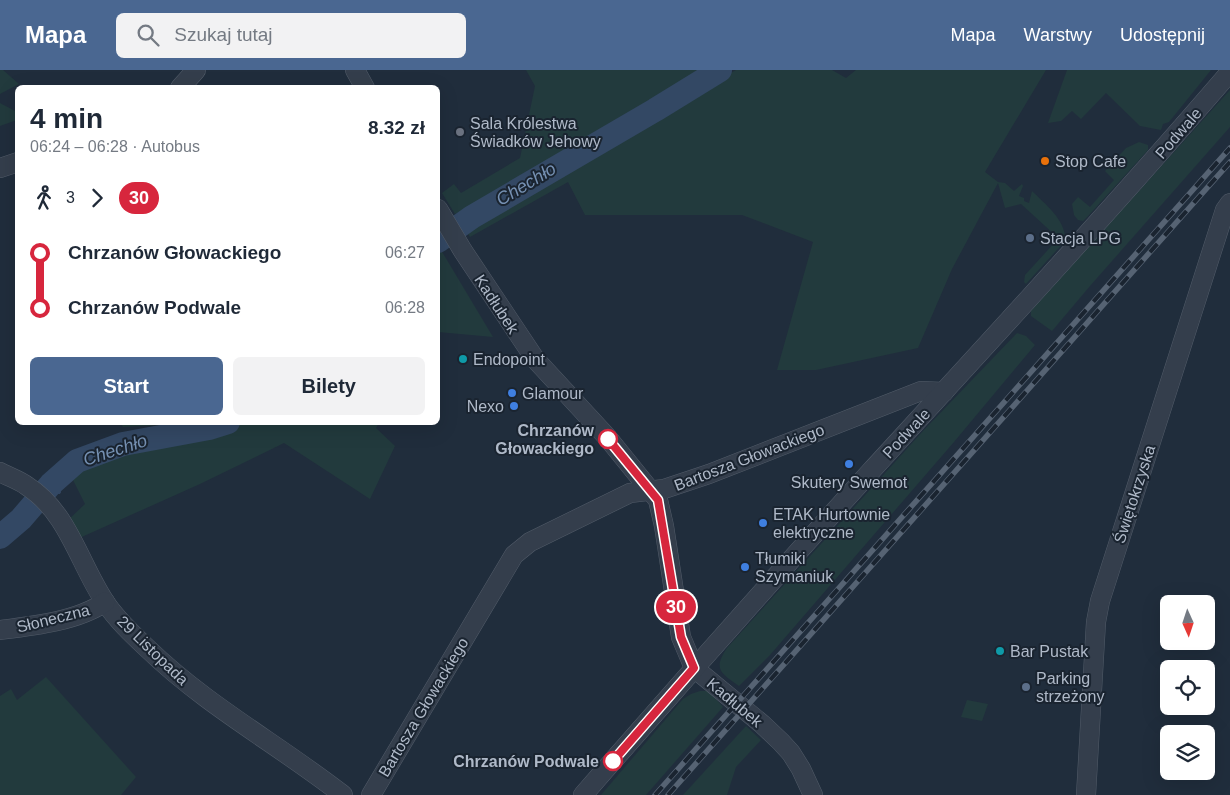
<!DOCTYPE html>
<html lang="pl">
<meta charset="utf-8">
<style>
:root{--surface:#fff;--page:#f2f2f3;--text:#1f2937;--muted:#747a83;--accent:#4a6791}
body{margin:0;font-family:Helvetica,sans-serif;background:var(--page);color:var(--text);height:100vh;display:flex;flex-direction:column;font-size:19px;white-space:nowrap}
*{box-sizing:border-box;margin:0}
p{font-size:16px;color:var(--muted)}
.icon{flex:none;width:28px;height:28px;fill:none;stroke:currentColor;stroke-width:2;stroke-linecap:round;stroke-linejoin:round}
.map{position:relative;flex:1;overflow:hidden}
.side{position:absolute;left:15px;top:15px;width:425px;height:340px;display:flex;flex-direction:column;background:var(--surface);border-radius:8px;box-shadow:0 5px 20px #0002}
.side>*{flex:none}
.badge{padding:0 10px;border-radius:16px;font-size:18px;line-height:32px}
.needle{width:32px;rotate:177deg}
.buttons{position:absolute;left:1160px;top:525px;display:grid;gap:10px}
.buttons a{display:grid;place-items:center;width:55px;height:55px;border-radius:8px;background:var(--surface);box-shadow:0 5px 20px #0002;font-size:25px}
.map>.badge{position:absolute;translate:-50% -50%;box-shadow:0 0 0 2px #fff}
.legs{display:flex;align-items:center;gap:8px;height:55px;padding:0 15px;font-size:16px}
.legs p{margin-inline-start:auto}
.overview{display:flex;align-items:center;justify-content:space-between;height:85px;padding:0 15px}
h1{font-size:28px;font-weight:700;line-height:38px}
.action{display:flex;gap:10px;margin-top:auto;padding:10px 15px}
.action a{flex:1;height:58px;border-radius:8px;background:var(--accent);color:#fff;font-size:20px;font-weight:700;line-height:58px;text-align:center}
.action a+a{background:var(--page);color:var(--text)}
ul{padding:0 15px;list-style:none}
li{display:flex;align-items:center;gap:18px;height:55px;font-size:19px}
li i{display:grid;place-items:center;width:8px;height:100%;margin:0 6px;background:currentColor}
li i::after{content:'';width:12px;height:12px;margin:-6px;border:4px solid;border-radius:50%;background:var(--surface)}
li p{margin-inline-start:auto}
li:first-child i{background:linear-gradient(#0000 50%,currentColor 0)}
li:last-child i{background:linear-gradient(currentColor 50%,#0000 0)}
header{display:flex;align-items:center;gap:30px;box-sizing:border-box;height:70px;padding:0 25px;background:var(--accent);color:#fff}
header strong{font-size:24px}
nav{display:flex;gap:28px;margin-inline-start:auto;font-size:18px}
.search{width:350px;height:45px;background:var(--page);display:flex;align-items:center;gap:12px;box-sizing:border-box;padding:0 18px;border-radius:8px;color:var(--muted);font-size:19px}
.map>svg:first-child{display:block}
</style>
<header>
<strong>Mapa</strong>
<div class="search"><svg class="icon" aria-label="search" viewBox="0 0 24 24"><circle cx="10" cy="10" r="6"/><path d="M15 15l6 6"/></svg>Szukaj tutaj</div>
<nav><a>Mapa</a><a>Warstwy</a><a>Udostępnij</a></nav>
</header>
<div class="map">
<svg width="1230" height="725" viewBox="0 0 1230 725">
<rect width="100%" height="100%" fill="#202d3c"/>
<g fill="#223a3d">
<polygon points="0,0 3,0 19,14 0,24"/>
<polygon points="526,0 701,0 480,133 455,144 442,123 454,114 461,123 520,88 535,16"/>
<path d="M736 0H832L846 8 856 0H1046L985 102 998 112 1005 113 1014 121 1022 114 1023 116 1019 126 1024 128V131L1029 133 1032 121C1046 135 1067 151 1065 171L1026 214 1024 212 1025 205 1056 171V166L1021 134 1005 138 998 113 952 199 918 278 816 300H777L813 172 742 145H585L568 112 470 167 465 159 503 133Z"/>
<polygon points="1067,0 1211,0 1169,52 1163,54 1161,60 1140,56 1106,23 1081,49 1072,41 1061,51 1048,53"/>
<polygon points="1230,20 1230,57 1090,216 1052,261 1031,246 1031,241"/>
<polygon points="0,33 17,42 17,50 0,56"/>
<polygon points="1139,72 1148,75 1148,80 1089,145 1083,151 1078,150 1074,145 1072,134 1078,127 1090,137 1114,110 1105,101 1126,78"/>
<polygon points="438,175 493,267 438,262"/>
<path d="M1017 263 1026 266 1035 275 954 372 770 585 739 616C720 603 713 599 727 578L923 361Z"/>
<polygon points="120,353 186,353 180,354 123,357"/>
<path d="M239 353H379L376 358 395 376 370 429 284 373 200 414 75 470 66 452 85 434 71 406C105 372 192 369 239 353Z"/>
<polygon points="46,607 136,707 121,725 0,725 0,626 11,619 17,630"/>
<polygon points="700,621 709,621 723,637 646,725 601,725 683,629 691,624"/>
<polygon points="967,630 988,634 982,651 961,647"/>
<polygon points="746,656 761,670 736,697 727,725 683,725"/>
</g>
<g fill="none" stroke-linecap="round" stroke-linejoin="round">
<polyline stroke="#334864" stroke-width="4" points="55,411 59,422"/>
<g stroke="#334864" stroke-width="24">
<polyline points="438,171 472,147 655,40 720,0"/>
<polyline points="0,467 21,449 51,414 77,391 123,374 209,358 228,352"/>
</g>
<g stroke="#525c69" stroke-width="20">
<g id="minor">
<polyline points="355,0 365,18"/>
<polyline points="180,18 196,0"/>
<polyline points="0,98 18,92"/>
<polyline points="438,139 463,181 535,289 607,367 658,430 664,456 681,567 694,598 762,654 781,672 791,683 801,699 813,725"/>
<path d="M0 402C9 407 19 410 27 416 68 442 79 493 105 532 116 549 133 565 148 579 207 636 279 675 343 725"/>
<path d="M0 560C33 556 78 551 105 532"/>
<polyline points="371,725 514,485 530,472 630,423 664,419 709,404 921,321 944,322"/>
<path d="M583 725C678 616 774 508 871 401 992 269 1113 138 1230 2"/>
<polyline points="1086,725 1096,552 1100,531 1225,140 1230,133"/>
</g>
</g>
<use href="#minor" stroke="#343e4c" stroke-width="19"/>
<g stroke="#566373" stroke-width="5.5">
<g id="rail">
<polyline points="655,725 1230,78"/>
<polyline points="668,725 1230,92"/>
</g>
</g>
<use href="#rail" stroke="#1a2430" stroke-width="4" stroke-dasharray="11" stroke-linecap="butt"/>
</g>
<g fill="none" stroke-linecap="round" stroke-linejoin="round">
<g stroke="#fff" stroke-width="11">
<polyline id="line-1" points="608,369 658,430 681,567 694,598 613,691"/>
</g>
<use href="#line-1" stroke="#d7263d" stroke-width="8"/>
</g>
<circle fill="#6b7280" stroke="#1a2430" stroke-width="2" cx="460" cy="62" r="5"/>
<circle fill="#e8710a" stroke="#1a2430" stroke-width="2" cx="1045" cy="91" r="5"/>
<g fill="#5c6f8a" stroke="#1a2430" stroke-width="2">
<circle cx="1030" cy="168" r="5"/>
<circle cx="1026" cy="617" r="5"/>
</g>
<g fill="#0f9aa8" stroke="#1a2430" stroke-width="2">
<circle cx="463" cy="289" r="5"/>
<circle cx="1000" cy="581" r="5"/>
</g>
<g fill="#3f7fe0" stroke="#1a2430" stroke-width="2">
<circle cx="512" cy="323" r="5"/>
<circle cx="514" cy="336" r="5"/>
<circle cx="849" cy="394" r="5"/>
<circle cx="763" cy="453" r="5"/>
<circle cx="745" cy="497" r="5"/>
</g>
<g fill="#fff" stroke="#d7263d" stroke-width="2.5">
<circle cx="608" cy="369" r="9"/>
<circle cx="613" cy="691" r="9"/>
</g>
<g text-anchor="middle" stroke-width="4" stroke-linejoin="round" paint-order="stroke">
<g font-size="16" fill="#afb9c8" stroke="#1a2430" text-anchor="start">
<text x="470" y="59">Sala Królestwa<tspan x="470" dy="18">Świadków Jehowy</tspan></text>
<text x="1055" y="97">Stop Cafe</text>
<text x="1040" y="174">Stacja LPG</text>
<text x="473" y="295">Endopoint</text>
<text x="522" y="329">Glamour</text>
<text x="504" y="342" text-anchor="end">Nexo</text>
<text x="849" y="418" text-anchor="middle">Skutery Swemot</text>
<text x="773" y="450">ETAK Hurtownie<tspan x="773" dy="18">elektryczne</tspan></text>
<text x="755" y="494">Tłumiki<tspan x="755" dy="18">Szymaniuk</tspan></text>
<text x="1010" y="587">Bar Pustak</text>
<text x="1036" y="614">Parking<tspan x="1036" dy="18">strzeżony</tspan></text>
</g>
<g font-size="16" fill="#afb9c8" stroke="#1a2430">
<text transform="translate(1178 63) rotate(-49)" y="6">Podwale</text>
<text transform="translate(497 234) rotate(57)" y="6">Kadłubek</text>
<text transform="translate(906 363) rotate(-47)" y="6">Podwale</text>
<text transform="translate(749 387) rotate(-21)" y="6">Bartosza Głowackiego</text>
<text transform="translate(1134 424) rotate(-72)" y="6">Świętokrzyska</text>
<text transform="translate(53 548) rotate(-14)" y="6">Słoneczna</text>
<text transform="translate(153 580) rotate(44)" y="6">29 Listopada</text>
<text transform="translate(735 632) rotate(40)" y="6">Kadłubek</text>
<text transform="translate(423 637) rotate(-59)" y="6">Bartosza Głowackiego</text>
</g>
<g font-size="16" font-weight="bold" fill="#afb9c8" stroke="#1a2430" text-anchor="end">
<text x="594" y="366">Chrzanów<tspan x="594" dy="18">Głowackiego</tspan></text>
<text x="599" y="697">Chrzanów Podwale</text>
</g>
<g font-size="18" font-style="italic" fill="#7590b2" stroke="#1a2430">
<text transform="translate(526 114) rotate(-31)" y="6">Chechło</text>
<text transform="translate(115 380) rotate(-18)" y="6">Chechło</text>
</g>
</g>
</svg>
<div class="buttons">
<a><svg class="needle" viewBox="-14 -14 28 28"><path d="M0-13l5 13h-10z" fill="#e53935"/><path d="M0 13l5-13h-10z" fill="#747a83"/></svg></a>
<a><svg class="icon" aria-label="locate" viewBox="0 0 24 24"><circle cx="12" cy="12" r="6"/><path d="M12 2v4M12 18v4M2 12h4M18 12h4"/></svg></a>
<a><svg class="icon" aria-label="layers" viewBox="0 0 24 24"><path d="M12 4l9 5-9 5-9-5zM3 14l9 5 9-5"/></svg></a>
</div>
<b class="badge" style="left:676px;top:537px;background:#d7263d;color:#fff">30</b>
<section class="side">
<div class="overview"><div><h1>4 min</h1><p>06:24 – 06:28 · Autobus</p></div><b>8.32 zł</b></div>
<div class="legs"><svg class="icon" aria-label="walk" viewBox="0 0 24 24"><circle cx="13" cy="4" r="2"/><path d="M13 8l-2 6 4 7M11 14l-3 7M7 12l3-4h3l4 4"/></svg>3<svg class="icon" aria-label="forward" viewBox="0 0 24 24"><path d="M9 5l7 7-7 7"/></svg><b class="badge" style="background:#d7263d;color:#fff">30</b></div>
<ul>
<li><i style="color:#d7263d"></i><b>Chrzanów Głowackiego</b><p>06:27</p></li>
<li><i style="color:#d7263d"></i><b>Chrzanów Podwale</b><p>06:28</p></li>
</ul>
<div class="action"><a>Start</a><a>Bilety</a></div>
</section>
</div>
